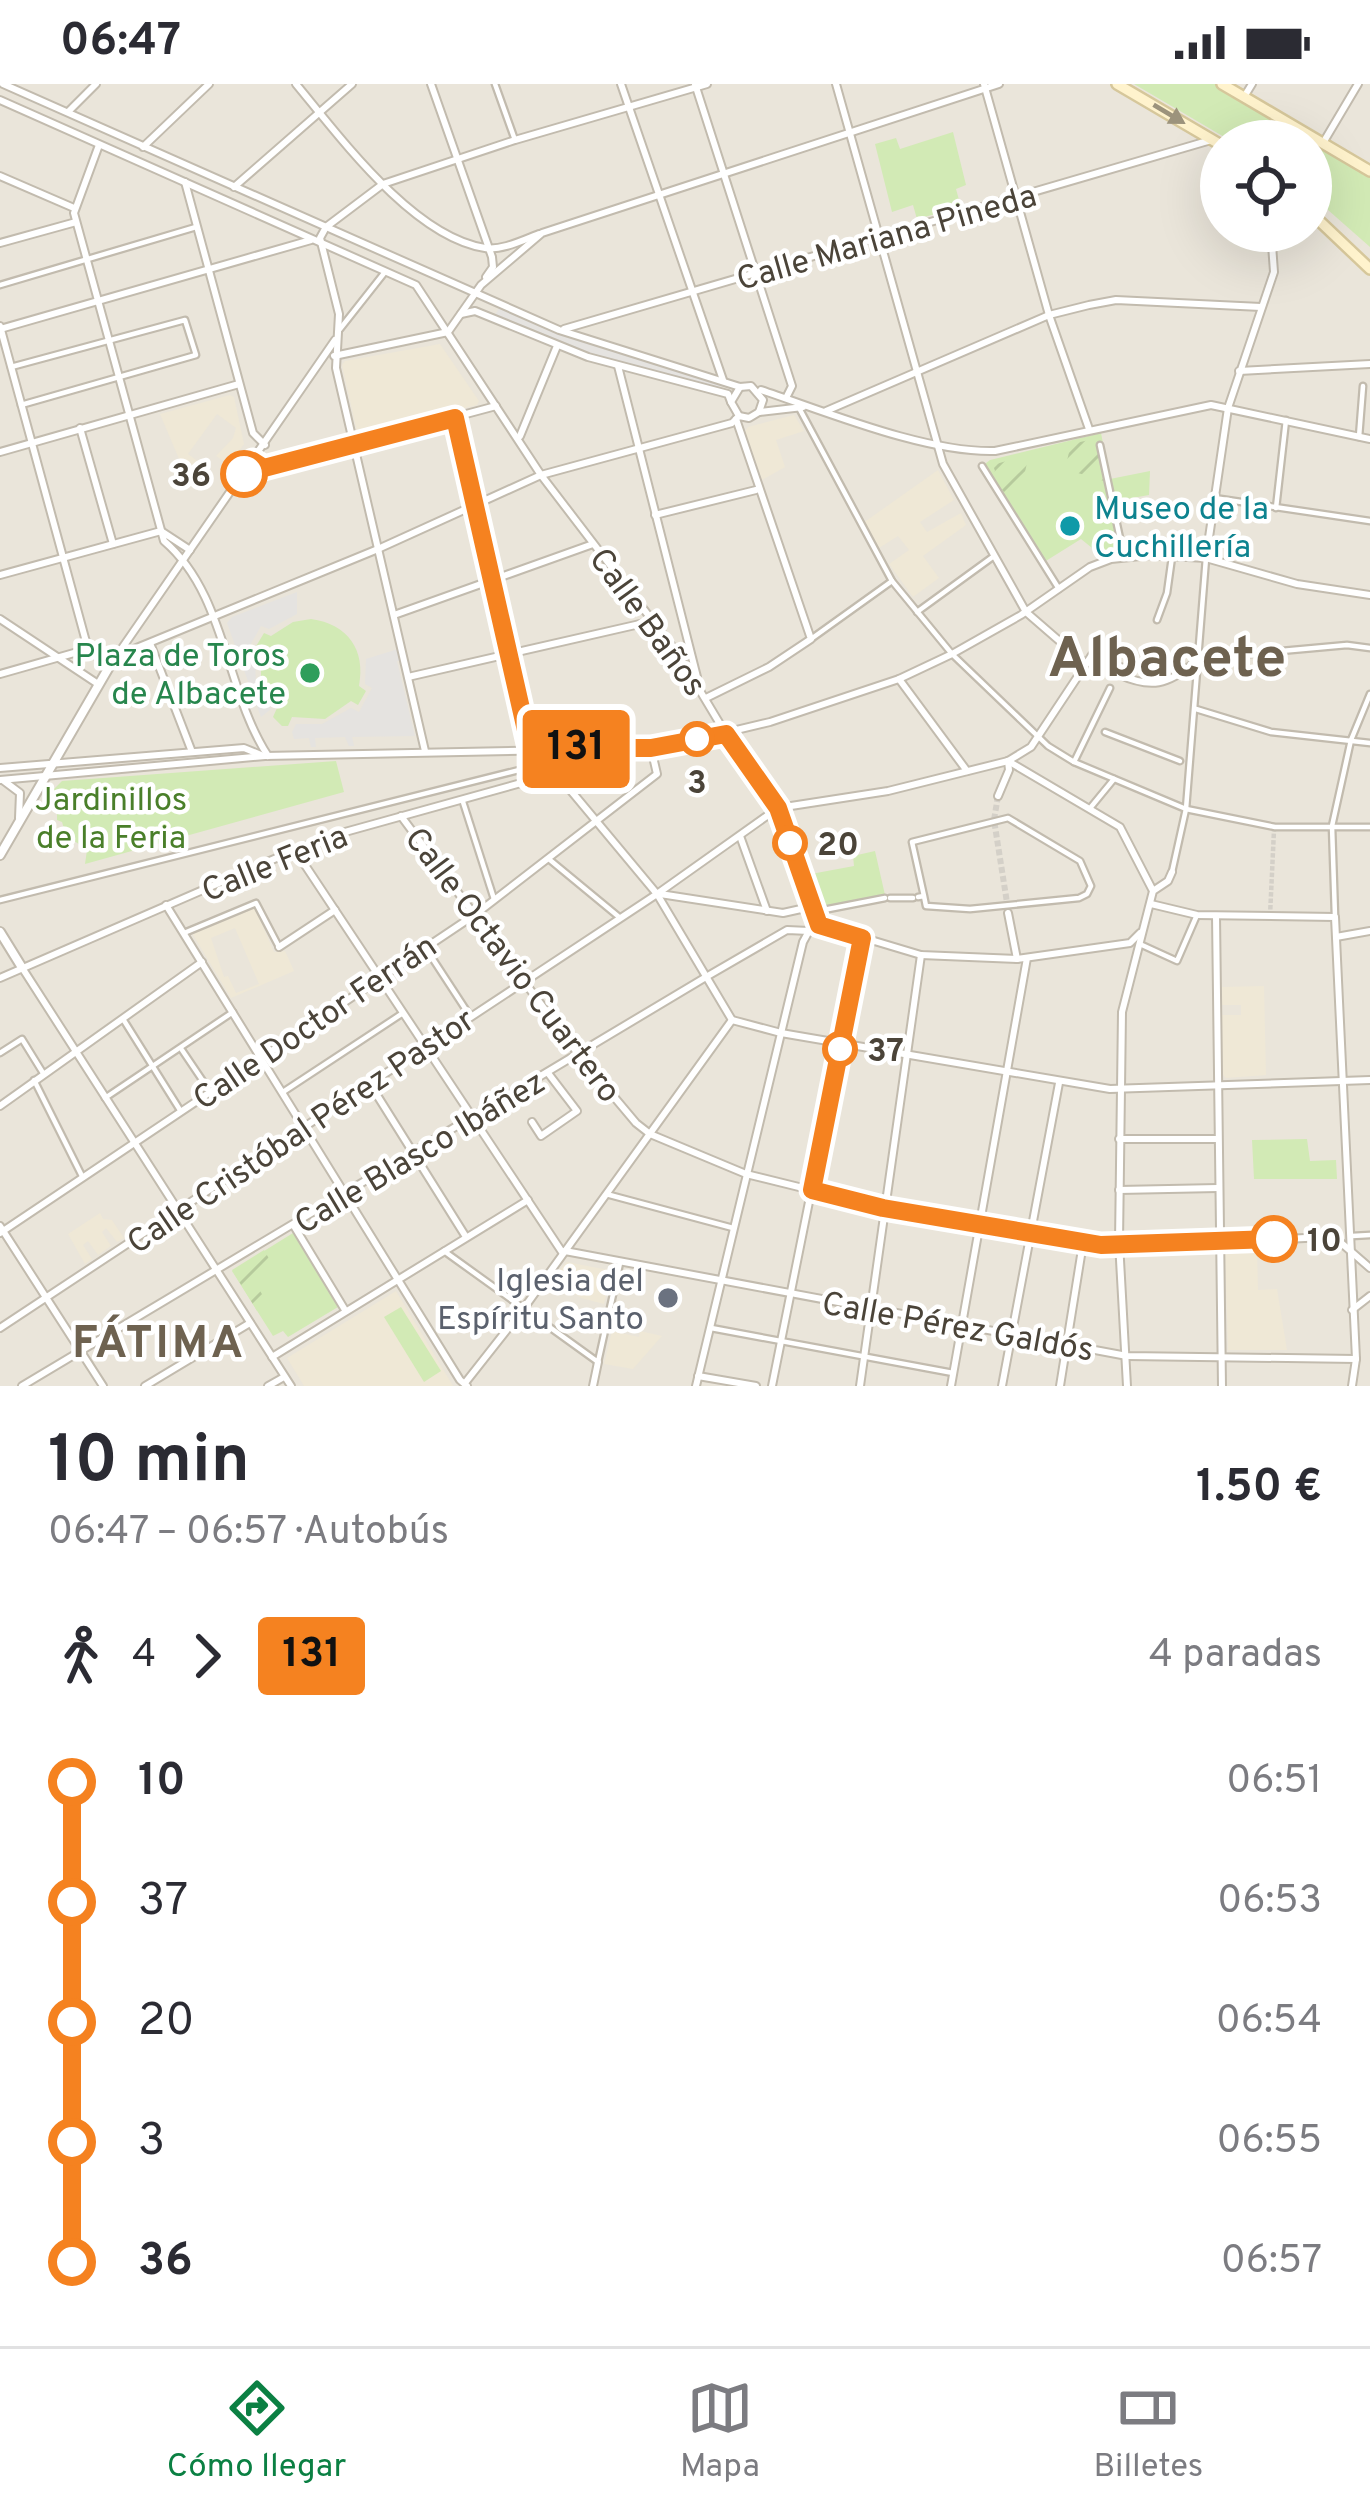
<!DOCTYPE html>
<html lang="es">
<meta charset="utf-8">
<style>
:root{--surface:#fff;--page:#f2f2f3;--text:#2b2b33;--muted:#7c7c81;--line:#e1e1e2;--accent:#0b8043}
body{margin:0;font-family:Overpass,sans-serif;background:var(--page);color:var(--text);height:100vh;display:flex;flex-direction:column;font-size:45px;white-space:nowrap}
*{box-sizing:border-box;margin:0}
p{font-size:39px;color:var(--muted)}
.icon{flex:none;width:66px;height:66px;fill:none;stroke:currentColor;stroke-width:2;stroke-linecap:round;stroke-linejoin:round}
.map{position:relative;height:1302px;overflow:hidden}
.side{display:flex;flex-direction:column;background:var(--surface);flex:1}
.side>*{flex:none}
.badge{padding:0 24px;border-radius:9px;font-size:42px;line-height:78px}
.fabs{position:absolute;left:1200px;top:36px;display:grid;gap:24px}
.fabs a{display:grid;place-items:center;width:132px;height:132px;border-radius:50%;background:var(--surface);box-shadow:0 12px 48px #0002;font-size:60px}
.map>.badge{position:absolute;translate:-50% -50%;box-shadow:0 0 0 6px #fff}
.legs{display:flex;align-items:center;gap:18px;height:132px;padding:0 48px;font-size:39px}
.legs p{margin-inline-start:auto}
.headline{display:flex;align-items:center;justify-content:space-between;height:204px;padding:0 48px}
h1{font-size:66px;font-weight:700;line-height:90px}
ul{padding:0 48px;list-style:none}
li{display:flex;align-items:center;gap:42px;height:120px;font-size:45px}
li i{display:grid;place-items:center;width:18px;height:100%;margin:0 15px;background:currentColor}
li i::after{content:'';width:30px;height:30px;margin:-15px;border:9px solid;border-radius:50%;background:var(--surface)}
li p{margin-inline-start:auto}
li:first-child i{background:linear-gradient(#0000 50%,currentColor 0)}
li:last-child i{background:linear-gradient(currentColor 50%,#0000 0)}
.status{display:flex;justify-content:space-between;align-items:center;height:84px;padding:0 60px;background:var(--surface);direction:ltr}
.status svg{height:33px;fill:currentColor}
.dock{display:flex;justify-content:space-around;align-items:center;height:168px;border-top:3px solid var(--line);background:var(--surface);font-size:33px;color:var(--muted)}
.dock a{display:grid;justify-items:center;gap:6px}
.dock .on{color:var(--accent)}
.map>svg:first-child{display:block}
</style>
<div class="status"><b>06:47</b><svg viewBox="0 0 49 12"><path d="M0 12V9h3v3zM5 12V6h3v6zM10 12V3h3v9zM15 12V0h3v12zM26 1h20v11H26zM47 4h2v5h-2z"/></svg></div>
<div class="map">
<svg width="1370" height="1302" viewBox="0 0 1370 1302">
<defs>
<pattern id="garden-furrows" width="10" height="10" patternUnits="userSpaceOnUse" patternTransform="scale(3)"><rect width="10" height="10" fill="#d2eab5"/><path d="M-1 1l2-2M0 10L10 0M9 11l2-2" fill="none" stroke="#b6ca9c"/></pattern>
</defs>
<rect width="100%" height="100%" fill="#f6f3ec"/>
<path fill="#eae5da" fill-rule="evenodd" d="M0 0H1370V1302H0ZM1221 57H1311V147H1221Z"/>
<g fill="#efe8d6" fill-rule="evenodd">
<polygon points="440,260 479,317 477,321 358,352 342,281 345,277"/>
<polygon points="230,311 234,313 244,360 229,381 216,372 233,354 236,344 217,330 188,370 199,378 193,388 185,389 160,330"/>
<polygon points="794,331 804,347 776,356 785,383 762,396 745,347 748,343"/>
<polygon points="938,386 954,416 920,438 927,448 961,429 966,441 923,472 939,494 913,513 889,480 909,466 898,452 879,464 863,439"/>
<path d="M254 822 274 868 285 867 294 887 231 914 192 849ZM235 844 259 900 236 909 228 892 224 893 211 854Z"/>
<polygon points="1264,902 1266,991 1226,994 1222,990 1222,931 1241,931 1241,921 1222,921 1222,903"/>
<polygon points="100,1129 103,1135 112,1136 124,1154 117,1158 106,1144 102,1148 111,1162 98,1171 88,1157 83,1161 92,1175 85,1180 68,1150"/>
<polygon points="1257,1165 1258,1206 1277,1205 1287,1266 1228,1266 1225,1169"/>
<polygon points="567,1178 608,1186 611,1190 604,1220 581,1214 552,1193"/>
<polygon points="396,1207 453,1302 304,1302 287,1274"/>
<polygon points="612,1247 639,1253 640,1247 662,1252 633,1285 604,1280"/>
</g>
<g fill="#d2eab5">
<polygon points="1134,0 1215,0 1370,91 1370,163 1311,111 1311,57 1231,57"/>
<polygon points="953,48 966,101 956,105 961,123 917,135 913,121 892,128 875,60 896,54 900,65"/>
<polygon points="1101,349 1110,395 1150,387 1149,411 1115,417 1124,464 1097,468 1081,455 1041,480 981,383 990,376"/>
<path d="M311 535C348 540 366 566 359 602L366 607 358 621 351 617 325 635 292 633 288 642H282L273 633 277 624 261 600V568L255 564 264 549 271 552 293 538Z"/>
<polygon points="336,677 344,708 85,780 87,766 66,751 62,738 57,736 57,712 51,708 62,697"/>
<polygon points="875,767 885,811 823,824 811,790 854,782 853,772"/>
<polygon points="1307,1055 1310,1077 1336,1076 1337,1095 1254,1095 1252,1056"/>
<polygon points="293,1149 338,1223 288,1253 283,1247 273,1252 232,1187"/>
<polygon points="401,1223 441,1287 424,1298 384,1233"/>
</g>
<g fill="url(#garden-furrows)">
<polygon points="1094,355 1088,366 1098,370 1104,397 1065,385 1071,360"/>
<polygon points="1020,373 1027,379 1019,415 1012,419 992,392 995,387 993,381"/>
<polygon points="264,1166 271,1178 251,1192 268,1220 257,1227 232,1186"/>
</g>
<g fill="#e5e3e0">
<polygon points="500,223 591,260 716,294 722,307 588,272 493,234"/>
<polygon points="297,508 297,530 269,545 261,542 248,565 255,570 256,604 271,625 261,633 227,539 232,533"/>
<polygon points="398,565 401,577 397,577 415,652 352,653 354,662 349,662 345,653 315,654 316,663 311,663 309,654 294,655 292,648 296,640 322,640 351,624 359,628 372,604 365,600 366,575"/>
</g>
<g fill="none" stroke-linecap="round" stroke-linejoin="round">
<polyline stroke="#d4d0c8" stroke-width="4.5" stroke-dasharray="4.5 2" stroke-linecap="butt" points="1270,832 1274,746"/>
<polyline stroke="#d4d0c8" stroke-width="6" stroke-dasharray="6 3" stroke-linecap="butt" points="998,712 994,736 1008,825"/>
<g stroke="#c2bbae" stroke-width="9">
<g id="pedestrian">
<polyline points="495,0 515,56"/>
<polyline points="0,201 196,143"/>
<polyline points="340,245 385,188"/>
<polyline points="11,283 185,236 196,271 21,321"/>
<polyline points="798,322 892,497 952,570 1048,662 1074,678 1186,725 1275,743 1370,743"/>
<polyline points="1359,353 1363,302"/>
<polyline points="1100,361 1124,473"/>
<polyline points="982,382 1059,505"/>
<polyline points="1214,414 1370,437"/>
<polyline points="1276,424 1286,336"/>
<polyline points="917,528 994,472"/>
<polyline points="1157,536 1167,509 1172,473"/>
<polyline points="811,555 892,497"/>
<polyline points="1195,575 1347,561 1370,564"/>
<polyline points="1196,625 1271,648 1370,659"/>
<polyline points="1105,648 1180,677"/>
<polyline points="1074,678 1110,604"/>
<polyline points="463,718 494,815"/>
<polyline points="1091,723 1114,695"/>
<polyline points="550,776 619,833"/>
<polyline points="1172,788 1186,725 1206,474"/>
<polyline points="918,813 924,812 926,822 970,825 1079,814 1087,810 1091,802 1080,777 1008,734 912,758 924,812"/>
<polyline points="890,814 913,814"/>
<polyline points="0,816 539,681"/>
<polyline points="813,828 885,814"/>
<polyline points="1335,832 1332,742 1351,656 1370,610"/>
<polyline points="184,849 256,819 278,861"/>
<polyline points="1142,861 1177,877 1197,831"/>
<polyline points="425,863 470,932"/>
<polyline points="123,935 180,1026"/>
<polyline points="182,966 209,1006"/>
<polyline points="0,969 22,955 43,989"/>
<polyline points="34,996 82,1092"/>
<polyline points="283,1008 403,929"/>
<polyline points="105,1014 233,928"/>
<polyline points="606,1110 733,1144"/>
<polyline points="1352,1152 1370,1151"/>
<polyline points="444,1167 598,1278 620,1179"/>
<polyline points="711,1244 953,1289"/>
</g>
</g>
<g stroke="#c2bbae" stroke-width="10">
<g id="minor">
<polyline points="3,0 559,246 740,303 751,302 763,316 759,328 749,334 739,332 732,339 541,391 378,465 117,572"/>
<path d="M296 0C340 53 413 153 485 164 501 167 523 156 539 150"/>
<polyline points="431,0 492,173 493,183 486,193"/>
<polyline points="621,0 723,296"/>
<polyline points="695,0 792,302 786,314"/>
<polyline points="836,0 943,380 1026,528 1086,580"/>
<polyline points="984,0 1049,231 1089,345"/>
<polyline points="1244,13 1252,0"/>
<polyline points="0,16 416,201 541,391 678,570 726,650 778,724 819,841"/>
<polyline points="68,28 96,0"/>
<polyline points="1323,59 1358,0"/>
<path d="M99 61 74 129 164 457C226 510 225 606 268 672"/>
<polyline points="143,63 209,0"/>
<polyline points="0,92 74,124"/>
<polyline points="185,98 253,349 265,361"/>
<polyline points="234,103 352,0"/>
<polyline points="0,159 76,138"/>
<polyline points="461,230 475,227 588,273 728,310 731,318"/>
<polyline points="0,242 88,565 109,583 335,256"/>
<polyline points="0,245 311,156"/>
<polyline points="564,245 1211,56"/>
<polyline points="448,248 481,201 542,149 999,0"/>
<polyline points="334,272 448,248"/>
<polyline points="618,282 697,593"/>
<polyline points="1239,287 1370,280"/>
<path d="M761 306C827 328 926 369 995 367L1211 321 1370 355"/>
<polyline points="826,327 1049,231 1089,221 1116,216 1261,223"/>
<polyline points="759,328 803,323"/>
<polyline points="739,332 731,318 740,303"/>
<polyline points="455,334 527,658 533,666"/>
<polyline points="80,344 113,460"/>
<polyline points="520,352 557,262"/>
<polyline points="0,368 239,300"/>
<polyline points="253,377 264,384 496,322"/>
<polyline points="655,431 756,406"/>
<polyline points="1206,474 1228,324 1274,188 1271,147"/>
<polyline points="0,491 161,447 190,466"/>
<polyline points="394,531 593,460"/>
<polyline points="0,535 98,600"/>
<polyline points="150,559 192,668"/>
<path d="M1121 583 1118 590C1151 605 1168 601 1195 578"/>
<polyline points="0,590 88,565"/>
<polyline points="408,593 653,537"/>
<polyline points="899,595 967,687"/>
<polyline points="706,614 769,583 811,555 736,335"/>
<polyline points="425,667 336,284 339,230 320,154 326,143 383,100 515,56 707,0"/>
<polyline points="1008,677 1120,743 1152,805"/>
<polyline points="0,684 244,664 261,671"/>
<polyline points="0,696 265,672 649,664"/>
<polyline points="562,696 657,810 732,936"/>
<polyline points="563,696 573,685 770,638 899,595 952,570 1021,531 1090,483 1111,475 1150,471 1206,474 1297,500 1370,511"/>
<polyline points="4,697 20,709 19,734"/>
<polyline points="998,712 1009,686 1008,677"/>
<polyline points="401,732 578,970 636,1039 650,1050 746,1090 811,1106 883,1123 1083,1159 1119,1163 1325,1153 1339,1157 1370,1184"/>
<polyline points="740,752 767,827"/>
<polyline points="295,766 562,1168"/>
<polyline points="660,810 783,829 801,825 807,815"/>
<polyline points="1151,820 1197,831 1335,833 1356,1275 1352,1302"/>
<polyline points="166,821 460,1296 467,1302"/>
<polyline points="1008,829 1017,875"/>
<polyline points="1216,832 1222,1302"/>
<polyline points="809,847 821,841 921,871 1017,875 1130,859 1140,849"/>
<polyline points="1336,853 1370,847"/>
<polyline points="279,863 335,826"/>
<polyline points="21,882 291,1302"/>
<polyline points="0,894 295,766 345,748 557,689 565,680 562,669 553,666 542,676"/>
<polyline points="732,936 781,949 1110,1005 1370,996"/>
<polyline points="370,1000 466,1153"/>
<polyline points="0,1022 202,878"/>
<polyline points="532,1038 541,1052 577,1027 548,989"/>
<polyline points="1119,1055 1216,1055"/>
<polyline points="1119,1106 1218,1104"/>
<polyline points="0,1142 103,1302"/>
<polyline points="294,1142 345,1226"/>
<polyline points="0,1149 476,830 657,690 651,664"/>
<polyline points="565,1167 1127,1272 1356,1275"/>
<polyline points="1352,1226 1370,1212"/>
<polyline points="0,1244 657,810 778,724 888,707 1008,677 1031,663 1092,571"/>
<polyline points="272,1273 528,1116"/>
<polyline points="698,1292 756,1302"/>
<polyline points="465,1299 524,1224 732,936"/>
<polyline points="22,1302 706,893 787,846 809,847"/>
<polyline points="145,1302 250,1239"/>
<polyline points="268,1302 284,1293"/>
<polyline points="593,1302 598,1278"/>
<polyline points="696,1302 803,858 809,847"/>
<polyline points="772,1302 862,854"/>
<polyline points="860,1302 921,871"/>
<polyline points="951,1302 1027,874"/>
<polyline points="1002,1302 1059,999"/>
<polyline points="1060,1302 1083,1159"/>
<polyline points="1127,1302 1119,1158 1122,928 1153,807 1168,797 1172,788"/>
</g>
</g>
<g stroke="#c2bbae" stroke-width="12">
<g id="tertiary">
<polyline points="0,771 109,583"/>
<polyline points="0,848 21,882"/>
</g>
</g>
<g stroke="#d6c79b" stroke-width="14">
<g id="secondary">
<polyline points="1117,0 1221,61"/>
<polyline points="1222,0 1370,87"/>
<polyline points="1311,129 1370,185"/>
</g>
</g>
<use href="#pedestrian" stroke="#fff" stroke-width="4.5"/>
<use href="#minor" stroke="#fff" stroke-width="6"/>
<use href="#tertiary" stroke="#fff" stroke-width="8"/>
<use href="#secondary" stroke="#fff3cd" stroke-width="9"/>
</g>
<defs><path id="oneway-solid" d="M-6-.8H1V-3.2L6.5 0L1 3.2V.8H-6Z" transform="scale(3)"/></defs>
<use fill="#9c937c" href="#oneway-solid" transform="translate(1169 30) rotate(31)"/>
<g fill="none" stroke-linecap="round" stroke-linejoin="round">
<g stroke="#fff" stroke-width="27">
<polyline id="line-1" points="244,390 253,377 264,384 455,334 530,664 651,664 726,650 778,724 819,841 862,854 812,1106 883,1124 1101,1161 1274,1155"/>
</g>
<use href="#line-1" stroke="#f58220" stroke-width="18"/>
</g>
<g fill="#fff" stroke="#f58220" stroke-width="6">
<circle cx="244" cy="390" r="21"/>
<circle cx="697" cy="655" r="15"/>
<circle cx="790" cy="759" r="15"/>
<circle cx="840" cy="965" r="15"/>
<circle cx="1274" cy="1155" r="21"/>
</g>
<circle fill="#0f9aa8" stroke="#fff" stroke-width="4.5" cx="1070" cy="442" r="12"/>
<circle fill="#2e9e5b" stroke="#fff" stroke-width="4.5" cx="310" cy="589" r="12"/>
<circle fill="#6b7280" stroke="#fff" stroke-width="4.5" cx="668" cy="1214" r="12"/>
<g text-anchor="middle" stroke-width="9" stroke-linejoin="round" paint-order="stroke">
<g font-size="33" fill="#4b4439" stroke="#fff">
<text transform="translate(886 152) rotate(-16)" y="12">Calle Mariana Pineda</text>
<text transform="translate(649 537) rotate(54)" y="12">Calle Baños</text>
<text transform="translate(274 778) rotate(-22)" y="12">Calle Feria</text>
<text transform="translate(514 880) rotate(53)" y="12">Calle Octavio Cuartero</text>
<text transform="translate(314 937) rotate(-34)" y="12">Calle Doctor Ferrán</text>
<text transform="translate(300 1046) rotate(-34)" y="12">Calle Cristóbal Pérez Pastor</text>
<text transform="translate(419 1067) rotate(-31)" y="12">Calle Blasco Ibáñez</text>
<text transform="translate(958 1241) rotate(10)" y="12">Calle Pérez Galdós</text>
</g>
<g font-size="33" font-weight="bold" fill="#4b4439" stroke="#fff" text-anchor="start">
<text x="211" y="402" text-anchor="end">36</text>
<text x="697" y="709" text-anchor="middle">3</text>
<text x="817" y="771">20</text>
<text x="867" y="977">37</text>
<text x="1307" y="1167">10</text>
</g>
<g font-size="33" fill="#0d838f" stroke="#fff" text-anchor="start">
<text x="1094" y="435">Museo de la<tspan x="1094" dy="38">Cuchillería</tspan></text>
</g>
<g font-size="33" fill="#27864d" stroke="#fff" text-anchor="end">
<text x="286" y="582">Plaza de Toros<tspan x="286" dy="38">de Albacete</tspan></text>
</g>
<g font-size="33" fill="#4a7f2a" stroke="#fff">
<text x="111" y="726">Jardinillos<tspan x="111" dy="38">de la Feria</tspan></text>
</g>
<g font-size="33" fill="#5b616d" stroke="#fff" text-anchor="end">
<text x="644" y="1207">Iglesia del<tspan x="644" dy="38">Espíritu Santo</tspan></text>
</g>
<g font-size="45" font-weight="bold" letter-spacing="3" fill="#6e6250" stroke="#fff">
<text x="159" y="1273">FÁTIMA</text>
</g>
<g font-size="57" font-weight="bold" fill="#6e6250" stroke="#fff">
<text x="1167" y="592">Albacete</text>
</g>
</g>
</svg>
<div class="fabs">
<a><svg class="icon" aria-label="locate" viewBox="0 0 24 24"><circle cx="12" cy="12" r="6"/><path d="M12 2v4M12 18v4M2 12h4M18 12h4"/></svg></a>
</div>
<b class="badge" style="left:576px;top:665px;background:#f58220;color:#111">131</b>
</div>
<section class="side">
<div class="headline"><div><h1>10 min</h1><p>06:47 – 06:57 · Autobús</p></div><b>1.50 €</b></div>
<div class="legs"><svg class="icon" aria-label="walk" viewBox="0 0 24 24"><circle cx="13" cy="4" r="2"/><path d="M13 8l-2 6 4 7M11 14l-3 7M7 12l3-4h3l4 4"/></svg>4<svg class="icon" aria-label="forward" viewBox="0 0 24 24"><path d="M9 5l7 7-7 7"/></svg><b class="badge" style="background:#f58220;color:#111">131</b><p>4 paradas</p></div>
<ul>
<li><i style="color:#f58220"></i><b>10</b><p>06:51</p></li>
<li><i style="color:#f58220"></i><span>37</span><p>06:53</p></li>
<li><i style="color:#f58220"></i><span>20</span><p>06:54</p></li>
<li><i style="color:#f58220"></i><span>3</span><p>06:55</p></li>
<li><i style="color:#f58220"></i><b>36</b><p>06:57</p></li>
</ul>
</section>
<nav class="dock">
<a class="on"><svg class="icon" aria-label="directions" viewBox="0 0 24 24"><path d="M12 3l9 9-9 9-9-9zM9 14v-3h6M13 9l2 2-2 2"/></svg>Cómo llegar</a>
<a><svg class="icon" aria-label="map" viewBox="0 0 24 24"><path d="M3 6l6-2 6 2 6-2v14l-6 2-6-2-6 2zM9 4v14M15 6v14"/></svg>Mapa</a>
<a><svg class="icon" aria-label="tickets" viewBox="0 0 24 24"><path d="M3 7h18v10H3zM15 7v10"/></svg>Billetes</a>
</nav>
